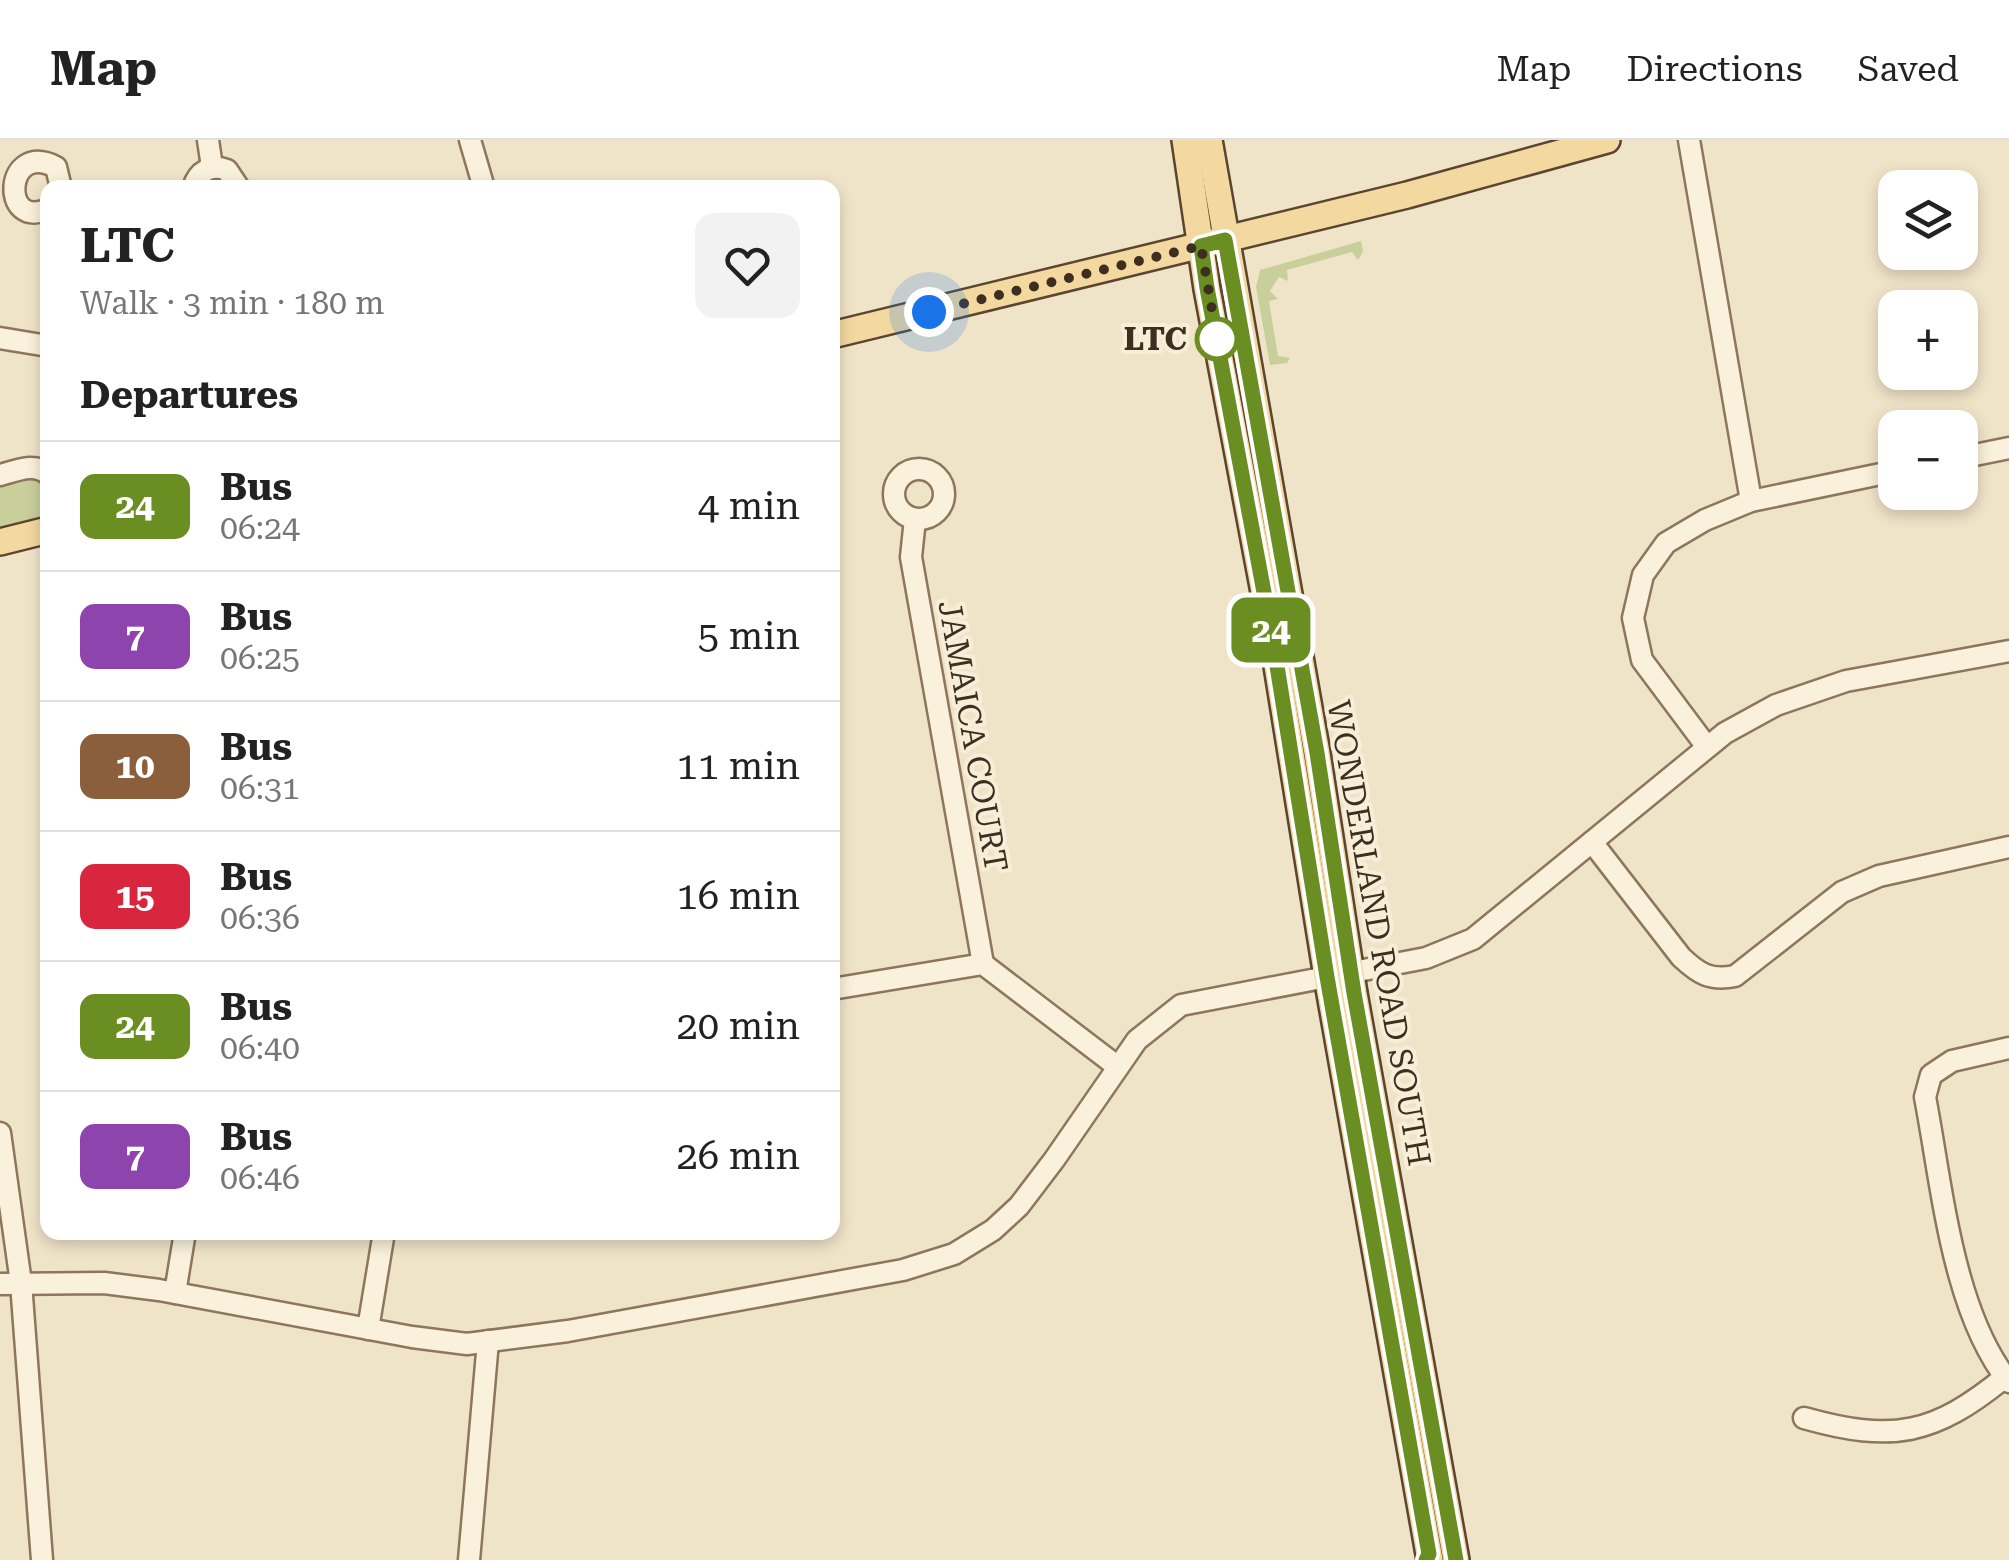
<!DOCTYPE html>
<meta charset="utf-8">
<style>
:root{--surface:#fff;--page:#f2f2f2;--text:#222;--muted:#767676;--line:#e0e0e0}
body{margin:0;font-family:"Roboto Serif",serif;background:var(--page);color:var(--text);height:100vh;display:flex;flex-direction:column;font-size:38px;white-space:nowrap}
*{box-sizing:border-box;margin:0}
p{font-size:32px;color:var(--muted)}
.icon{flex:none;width:55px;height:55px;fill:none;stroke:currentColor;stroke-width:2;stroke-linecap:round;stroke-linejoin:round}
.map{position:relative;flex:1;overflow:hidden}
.side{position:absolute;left:40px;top:40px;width:800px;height:1060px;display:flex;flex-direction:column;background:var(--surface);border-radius:20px;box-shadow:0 5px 15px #0003}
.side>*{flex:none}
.badge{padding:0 20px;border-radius:15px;font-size:35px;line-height:65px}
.tools{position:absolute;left:1878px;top:30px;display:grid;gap:20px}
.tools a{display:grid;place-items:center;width:100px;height:100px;border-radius:20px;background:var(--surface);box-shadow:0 5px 15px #0003;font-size:50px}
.you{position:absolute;width:50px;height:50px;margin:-25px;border:8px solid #fff;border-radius:50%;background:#1a73e8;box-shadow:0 0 0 15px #1a73e833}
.map>.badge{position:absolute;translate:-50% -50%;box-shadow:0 0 0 5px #fff}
h2{padding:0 40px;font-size:38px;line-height:90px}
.round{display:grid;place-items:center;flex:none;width:105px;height:105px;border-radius:20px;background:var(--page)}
.summary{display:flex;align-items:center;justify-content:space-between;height:170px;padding:0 40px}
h1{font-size:48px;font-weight:700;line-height:75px}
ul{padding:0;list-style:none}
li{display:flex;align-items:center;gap:30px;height:130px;padding:0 40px;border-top:2px solid var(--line)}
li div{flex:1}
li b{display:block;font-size:38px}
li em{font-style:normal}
li .badge{min-width:110px;font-weight:700;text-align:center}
header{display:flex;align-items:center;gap:60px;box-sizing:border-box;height:140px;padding:0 50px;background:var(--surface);border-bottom:2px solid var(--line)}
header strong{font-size:48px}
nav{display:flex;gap:55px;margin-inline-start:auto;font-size:35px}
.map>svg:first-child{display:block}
</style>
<header>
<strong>Map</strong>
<nav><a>Map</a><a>Directions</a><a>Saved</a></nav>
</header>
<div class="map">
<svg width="2009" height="1420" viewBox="0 0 2009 1420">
<rect width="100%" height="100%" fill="#f0e4c8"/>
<g fill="#c9cf9b">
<polygon points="1361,101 1363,112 1358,120 1352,112 1287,130 1288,141 1279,137 1270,151 1278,159 1269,161 1278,216 1290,218 1287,223 1270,225 1256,147 1260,130"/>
<path d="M38 335C49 344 49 364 44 376L0 388V344Z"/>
</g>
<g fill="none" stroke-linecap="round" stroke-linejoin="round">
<g stroke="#8d765c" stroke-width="25">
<g id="minor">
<polyline points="208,0 212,27"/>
<polyline points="470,0 484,48"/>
<polyline points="1689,0 1751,361"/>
<path d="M193 48C198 31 211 24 227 30L239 48"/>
<path d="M48 69C0 91 4 0 56 27L61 48"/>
<polyline points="0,198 48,206"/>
<polyline points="1960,318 2009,308"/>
<circle cx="919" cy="354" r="25"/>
<path d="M0 335C16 331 34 322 48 334"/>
<polyline points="915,379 911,417 983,824"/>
<polyline points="1707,607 1642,520 1633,478 1643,435 1666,403 1705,380 1751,361 1895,331"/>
<path d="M1592 702 1681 817C1699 834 1710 841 1735 836L1842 752 1879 736 2009 707"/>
<polyline points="832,849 983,824 1118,927"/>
<path d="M2009 908 1952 921 1931 935 1925 957C1942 1045 1952 1171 2009 1242"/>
<polyline points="0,993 21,1143 42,1420"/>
<polyline points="0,1144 104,1143 159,1150 412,1197 467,1204 568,1191 903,1130 954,1114 993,1090 1019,1066 1054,1020 1137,900 1181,865 1426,818 1473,799 1725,593 1776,565 1846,541 2009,511"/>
<polyline points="175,1153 185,1092"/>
<polyline points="368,1189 384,1092"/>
<path d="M1804 1278C1893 1303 1934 1295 2005 1237"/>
<polyline points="469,1420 488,1201"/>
</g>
</g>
<g stroke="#5b4430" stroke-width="30">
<g id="major">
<polyline points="1185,0 1207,149 1272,495 1327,837 1430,1420"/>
<polyline points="1209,0 1317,613 1354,853 1456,1420"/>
<polyline points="832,195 1407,55 1607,0"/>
<polyline points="0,402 48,390"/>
</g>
</g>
<use href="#minor" stroke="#faf1dc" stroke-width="20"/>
<use href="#major" stroke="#f3d9a0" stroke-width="25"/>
</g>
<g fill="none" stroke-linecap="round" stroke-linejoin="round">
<g stroke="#fff" stroke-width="22">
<polyline id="line" points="1426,1420 1429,1414 1327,837 1272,495 1207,148 1201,106 1225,100 1317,613 1354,853 1456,1420"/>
</g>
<use href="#line" stroke="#6b8e23" stroke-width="15"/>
<polyline stroke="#3d2e20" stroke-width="10" stroke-dasharray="0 18" points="929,172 1201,106 1217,199"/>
</g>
<circle fill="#fff" stroke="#6b8e23" stroke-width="5" cx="1217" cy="199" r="20"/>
<g text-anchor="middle" stroke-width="8" stroke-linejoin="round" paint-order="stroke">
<g font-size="32" font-weight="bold" fill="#3d2e20" stroke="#f7eed8" text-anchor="end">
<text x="1187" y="210">LTC</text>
</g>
<g font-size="32" fill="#3d2e20" stroke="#f7eed8">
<text transform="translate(973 596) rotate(80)" y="11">JAMAICA COURT</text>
<text transform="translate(1379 793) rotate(80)" y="11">WONDERLAND ROAD SOUTH</text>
</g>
</g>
</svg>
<div class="tools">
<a><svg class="icon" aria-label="layers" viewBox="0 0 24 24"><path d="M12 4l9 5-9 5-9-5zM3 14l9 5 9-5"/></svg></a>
<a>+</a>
<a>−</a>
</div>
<div class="you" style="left:929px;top:172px"></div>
<b class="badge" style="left:1271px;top:490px;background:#6b8e23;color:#fff">24</b>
<section class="side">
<div class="summary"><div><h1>LTC</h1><p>Walk · 3 min · 180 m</p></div><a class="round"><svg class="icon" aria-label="heart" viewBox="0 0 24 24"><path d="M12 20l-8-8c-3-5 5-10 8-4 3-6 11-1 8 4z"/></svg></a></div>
<h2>Departures</h2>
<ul>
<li><span class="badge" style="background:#6b8e23;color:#fff">24</span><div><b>Bus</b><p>06:24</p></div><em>4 min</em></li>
<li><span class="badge" style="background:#8e44ad;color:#fff">7</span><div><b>Bus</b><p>06:25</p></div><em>5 min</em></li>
<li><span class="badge" style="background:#8b5e3c;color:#fff">10</span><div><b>Bus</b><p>06:31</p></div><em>11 min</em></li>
<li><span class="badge" style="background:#d7263d;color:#fff">15</span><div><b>Bus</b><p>06:36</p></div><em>16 min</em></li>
<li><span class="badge" style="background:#6b8e23;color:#fff">24</span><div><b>Bus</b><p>06:40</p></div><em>20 min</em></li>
<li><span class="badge" style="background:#8e44ad;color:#fff">7</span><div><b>Bus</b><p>06:46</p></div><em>26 min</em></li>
</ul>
</section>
</div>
